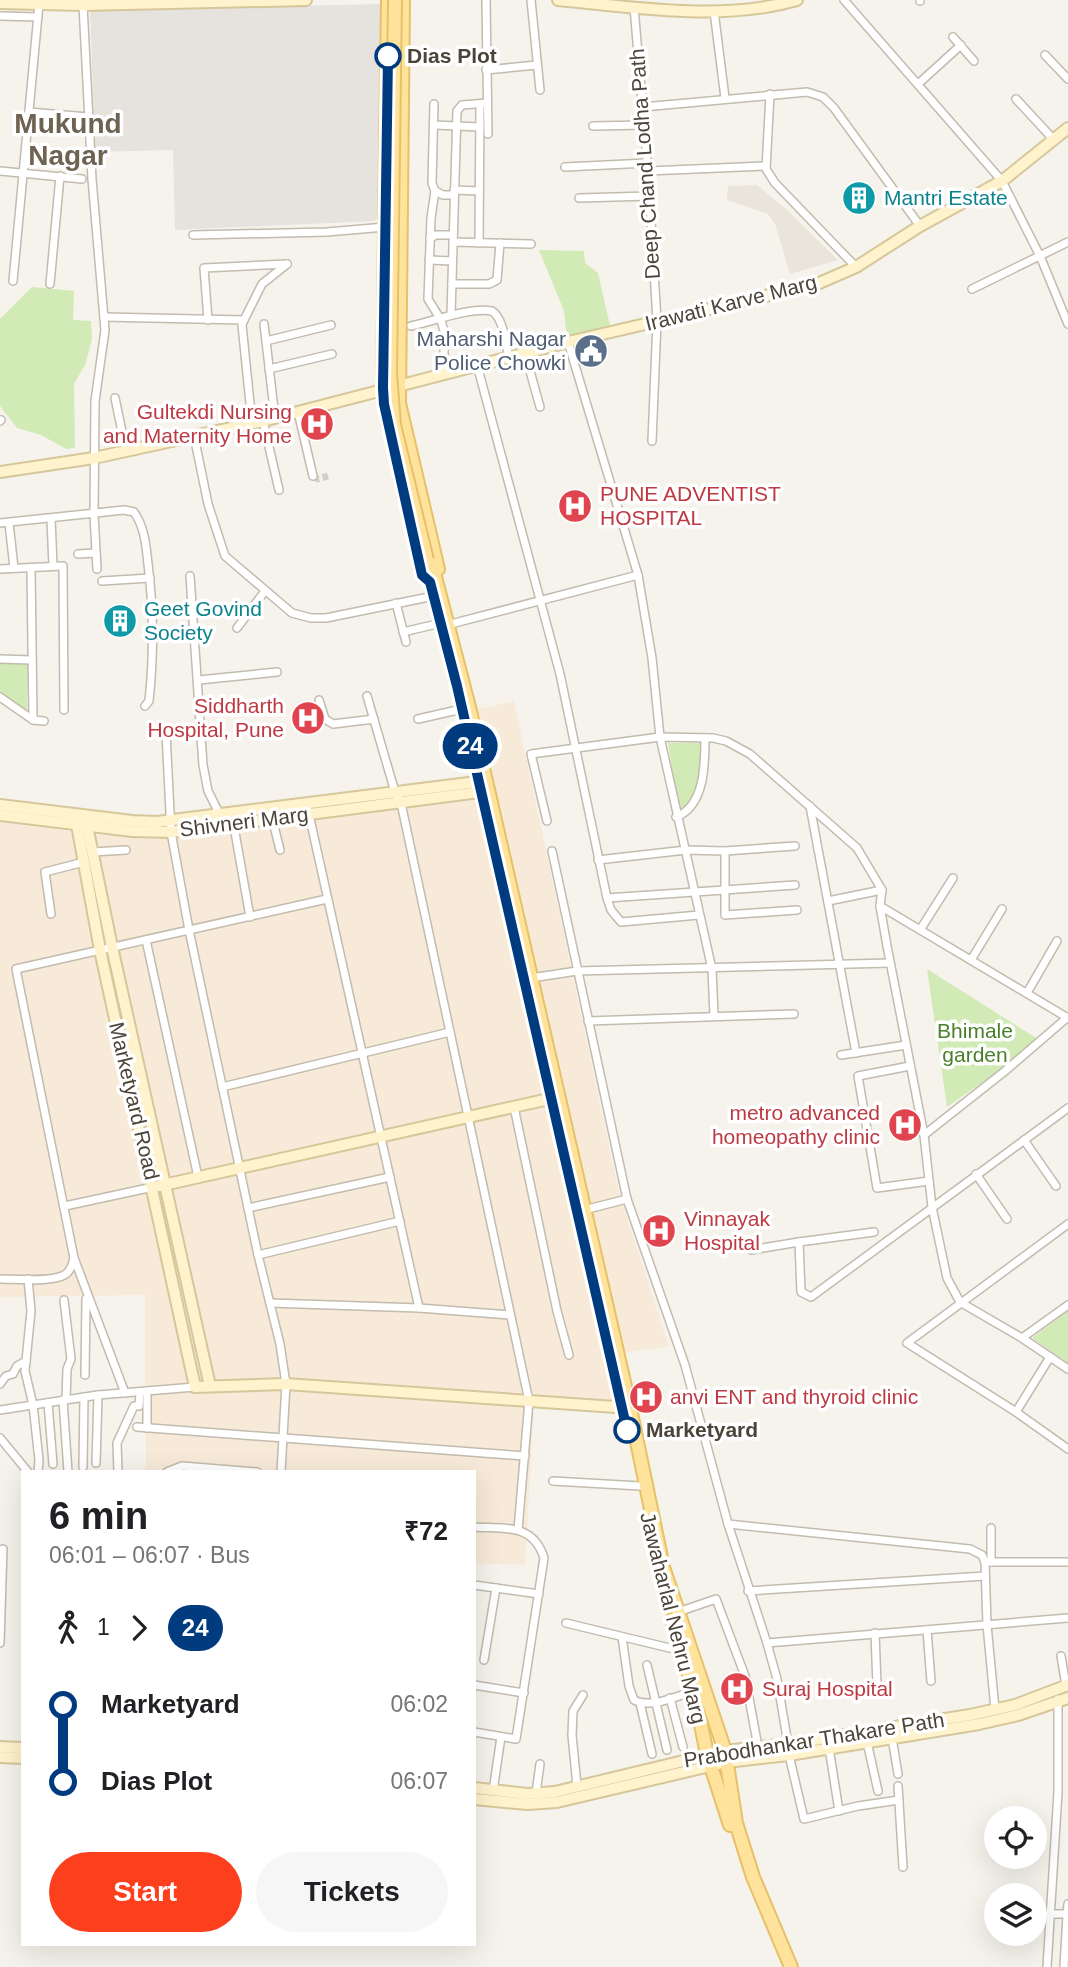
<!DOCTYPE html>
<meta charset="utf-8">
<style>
:root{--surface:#fff;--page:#f6f6f6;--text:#202124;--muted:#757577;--accent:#fc3f1d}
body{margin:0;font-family:Arial,sans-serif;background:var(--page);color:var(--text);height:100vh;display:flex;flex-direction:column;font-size:26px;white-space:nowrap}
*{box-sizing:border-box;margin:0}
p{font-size:23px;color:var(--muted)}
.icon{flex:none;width:38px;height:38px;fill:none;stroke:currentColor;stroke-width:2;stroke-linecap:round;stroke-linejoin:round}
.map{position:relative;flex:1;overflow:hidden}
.sheet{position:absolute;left:21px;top:1470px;width:455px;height:476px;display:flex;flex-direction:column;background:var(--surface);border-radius:0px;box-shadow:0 7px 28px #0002}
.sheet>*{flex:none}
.badge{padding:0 14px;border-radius:23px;font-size:24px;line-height:46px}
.buttons{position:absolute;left:984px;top:1806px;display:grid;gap:14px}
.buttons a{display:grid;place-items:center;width:63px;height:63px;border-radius:50%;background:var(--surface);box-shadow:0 7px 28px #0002;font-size:35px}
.map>.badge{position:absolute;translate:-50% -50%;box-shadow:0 0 0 4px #fff}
.legs{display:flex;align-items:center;gap:10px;height:77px;padding:0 28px;font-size:23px}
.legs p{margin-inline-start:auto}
.summary{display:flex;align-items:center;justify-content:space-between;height:119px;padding:0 28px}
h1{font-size:38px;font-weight:600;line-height:52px}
.action{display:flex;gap:14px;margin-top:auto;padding:14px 28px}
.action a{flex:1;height:80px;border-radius:42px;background:var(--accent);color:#fff;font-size:28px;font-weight:600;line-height:80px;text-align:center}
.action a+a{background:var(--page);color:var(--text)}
ul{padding:0 28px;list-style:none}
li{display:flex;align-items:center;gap:24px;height:77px;font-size:26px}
li i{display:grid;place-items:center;width:10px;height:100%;margin:0 9px;background:currentColor}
li i::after{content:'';width:18px;height:18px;margin:-9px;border:5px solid;border-radius:50%;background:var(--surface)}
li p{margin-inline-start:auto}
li:first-child i{background:linear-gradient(#0000 50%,currentColor 0)}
li:last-child i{background:linear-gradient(currentColor 50%,#0000 0)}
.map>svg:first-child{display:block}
</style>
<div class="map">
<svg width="1068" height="1967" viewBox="0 0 1068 1967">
<rect width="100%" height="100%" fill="#f6f3ec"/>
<polygon fill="#eae5da" points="757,185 786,209 838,260 790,274 775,224 768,214 727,200 728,186"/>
<g fill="#f7ead8">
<polygon points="514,701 619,1193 669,1346 625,1353 474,710"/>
<polygon points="477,797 616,1412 534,1407 525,1565 474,1563 474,1472 146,1472 145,1295 0,1297 0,822 107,836 187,833"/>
</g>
<polygon fill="#e6e2dd" points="383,4 384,212 374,221 175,230 173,150 95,152 90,10"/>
<g fill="#d2eab5">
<polygon points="539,250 584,251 585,263 598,273 611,330 567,339 564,311"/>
<polygon points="32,287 74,291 73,320 91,321 92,339 85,365 74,384 75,448 66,449 41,435 17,428 0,406 0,319"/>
<polygon points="0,661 28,661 27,709 25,710 0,694"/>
<polygon points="668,743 705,743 699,792 680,817"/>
<polygon points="927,969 1041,1041 947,1107"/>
<polygon points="1068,1311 1068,1363 1032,1338"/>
</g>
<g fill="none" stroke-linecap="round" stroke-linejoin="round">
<polyline stroke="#d4d0c8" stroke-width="7" stroke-dasharray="7 3.5" stroke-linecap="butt" points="313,476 318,479 328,476"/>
<g stroke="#c2bbae" stroke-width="10">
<g id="street">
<polyline points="486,0 488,134"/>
<polyline points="531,0 540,90"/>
<polyline points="844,0 1002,181 1040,256 1068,324"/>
<polyline points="920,0 920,1"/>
<polyline points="83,5 92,179 105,330 95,401 94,515 97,569"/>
<polyline points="634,7 648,171 657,321 652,441"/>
<polyline points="714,11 725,98"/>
<polyline points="0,16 38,17"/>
<polyline points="953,37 974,61"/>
<polyline points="1045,55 1068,79"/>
<polyline points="486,70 537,65"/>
<polyline points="918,84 961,45"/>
<polyline points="770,94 766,169 775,183 856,267"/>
<polyline points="1016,99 1054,140"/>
<polyline points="434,104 432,183 435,191 431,218 428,299 441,320 444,331 444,367"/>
<polyline points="643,107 807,92 823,97 834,108 920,226"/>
<polyline points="29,112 88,117"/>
<polyline points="434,125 480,127"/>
<polyline points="593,126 644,125"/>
<polyline points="565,167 647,163"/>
<polyline points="0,171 82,179"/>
<polyline points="648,171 766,166"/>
<polyline points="454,190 479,191"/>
<polyline points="435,191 443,195 454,195"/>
<polyline points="579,198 649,196"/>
<polyline points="193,235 327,232 385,227"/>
<polyline points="430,239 435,235 453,235"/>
<polyline points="453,242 531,244"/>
<polyline points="479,243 480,105"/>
<polyline points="429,260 452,261"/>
<polyline points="13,281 39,4"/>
<polyline points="50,284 60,176"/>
<polyline points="452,284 489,284 497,280 500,243"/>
<polyline points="972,289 1068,242"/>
<polyline points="451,315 457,111 462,105 487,103"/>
<polyline points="104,317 244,320 242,325 252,423"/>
<polyline points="208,320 204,268 287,264"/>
<polyline points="244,320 262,284 287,264"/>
<polyline points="264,324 275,418"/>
<path d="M411 326C434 321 470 307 492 311 504 319 505 343 509 357"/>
<polyline points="266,341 331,325"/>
<polyline points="568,342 638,575 652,658 660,737 712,969 714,1016"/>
<polyline points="525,353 540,407"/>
<polyline points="477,365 560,674 607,898 795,885"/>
<polyline points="269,369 332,354"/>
<polyline points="115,398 126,451"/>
<polyline points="298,412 313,476"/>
<polyline points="0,421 1,420"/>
<polyline points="263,421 279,490"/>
<polyline points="194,436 208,504 225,556 292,613 311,618 326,618 434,596"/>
<polyline points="51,519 53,566"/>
<path d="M0 523 124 510 134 512C145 528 146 546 148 564 154 611 154 654 149 701L145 706"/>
<polyline points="9,523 14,568"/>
<polyline points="78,554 96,553"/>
<polyline points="31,568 33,720"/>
<polyline points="0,569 63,566 64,710"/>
<polyline points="190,576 203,765 208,791 220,815"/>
<polyline points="102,581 150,578"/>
<polyline points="396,603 406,642"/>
<polyline points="447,625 638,575"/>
<polyline points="237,628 265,591"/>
<polyline points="403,632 441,623"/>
<polyline points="0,659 31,660"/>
<polyline points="199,680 277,672"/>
<polyline points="367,696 395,792 401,803 529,1401 518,1530"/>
<polyline points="0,697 33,720 44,721"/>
<polyline points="319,700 325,719 333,724 374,719"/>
<polyline points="418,719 462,709"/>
<polyline points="166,733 171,832 189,930 258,1255 280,1344 286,1384 281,1472"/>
<polyline points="810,806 856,1053"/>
<polyline points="308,810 419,1308"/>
<path d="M676 817C705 806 705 764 705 738"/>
<polyline points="272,818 280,850"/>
<polyline points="233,821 250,917"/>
<polyline points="547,821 531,754 660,737 713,738 726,741 750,754 857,848 882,890 880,906 887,946 924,1135 932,1207 947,1278 960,1302 1022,1338 1068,1369"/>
<polyline points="552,851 627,1199"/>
<polyline points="725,851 725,915 797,910"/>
<polyline points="92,852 126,850"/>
<polyline points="598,860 686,850 725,851 795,846"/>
<polyline points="607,898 611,910 621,922 699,915"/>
<polyline points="828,901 882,890"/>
<polyline points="880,906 1068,1018"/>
<polyline points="51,914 45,872 84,862"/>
<polyline points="920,930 953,878"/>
<polyline points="146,940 198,1177"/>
<polyline points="971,960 1002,909"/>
<polyline points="524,979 577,971 890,963"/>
<polyline points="1027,993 1057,941"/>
<polyline points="588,1021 794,1014"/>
<polyline points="841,1055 906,1045"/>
<polyline points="910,1066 858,1076 877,1188 929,1181"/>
<polyline points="222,1087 450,1032"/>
<polyline points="514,1107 557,1311 569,1355"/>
<polyline points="924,1135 1005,1071 1068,1017"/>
<polyline points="1024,1140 1056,1186"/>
<polyline points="976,1174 1007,1219"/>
<polyline points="65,1206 153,1187"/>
<polyline points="248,1208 390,1177"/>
<polyline points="584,1210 627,1199 685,1365 728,1524 767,1643 777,1679 788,1744"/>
<polyline points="1068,1224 907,1343 1016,1412 1068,1449"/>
<polyline points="799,1242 874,1232"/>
<polyline points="751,1250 799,1242 801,1292 811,1297 1068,1108"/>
<polyline points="258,1255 400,1221"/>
<polyline points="74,1258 125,1393"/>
<path d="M0 1279C15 1279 57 1283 67 1273 71 1269 73 1263 74 1258L16 969 327 899"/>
<polyline points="28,1279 31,1311 25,1371 33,1405 39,1460 38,1472"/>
<polyline points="64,1300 71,1359 67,1369 66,1400"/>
<polyline points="270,1303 419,1308 510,1315"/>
<polyline points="1022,1338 1068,1305"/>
<polyline points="85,1375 86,1299"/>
<polyline points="0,1384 6,1376 13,1374 17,1366 26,1361"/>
<polyline points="63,1400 68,1472"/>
<polyline points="48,1403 53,1464"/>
<polyline points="0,1410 98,1395 195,1387"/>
<polyline points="1016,1412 1050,1357"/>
<polyline points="137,1427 525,1456"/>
<polyline points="147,1428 147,1391"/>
<polyline points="0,1438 28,1472"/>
<polyline points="96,1463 98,1395"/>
<polyline points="83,1467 84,1397"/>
<polyline points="118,1472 117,1443 134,1406 139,1406 140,1392"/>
<polyline points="167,1472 182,1466 257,1472"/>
<polyline points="553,1481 640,1486"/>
<polyline points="728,1524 970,1549 982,1555 985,1562 1068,1562"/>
<path d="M474 1527C505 1529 533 1523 544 1558L516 1739 474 1732"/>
<polyline points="985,1562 987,1625 995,1709"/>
<polyline points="991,1562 991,1528"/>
<polyline points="474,1585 539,1594"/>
<polyline points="748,1591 985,1576"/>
<polyline points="678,1612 716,1599 745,1676 758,1747"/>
<polyline points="566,1623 682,1651"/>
<polyline points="927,1630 931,1681"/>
<polyline points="875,1633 877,1685"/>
<path d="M622 1637 629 1686 634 1700C651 1709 677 1696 694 1691"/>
<polyline points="0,1643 3,1549"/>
<polyline points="767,1643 1068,1618"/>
<polyline points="1061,1656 1066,1686"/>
<polyline points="484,1660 496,1588"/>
<polyline points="647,1665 667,1750"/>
<polyline points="474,1685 524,1693"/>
<polyline points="670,1698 683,1747"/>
<polyline points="640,1703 652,1754"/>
<polyline points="892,1738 898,1774"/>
<polyline points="867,1742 878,1791"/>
<polyline points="829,1748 839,1811"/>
<polyline points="789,1755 804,1819 858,1806 899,1800"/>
<polyline points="577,1786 572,1735 573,1711 583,1695"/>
<polyline points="898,1786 903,1867"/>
<polyline points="493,1791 501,1737"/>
<polyline points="536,1793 540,1764"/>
<polyline points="1050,1914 1067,1914 1068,1904"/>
<polyline points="1047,1967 1058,1792 1058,1699"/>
<polyline points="1064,1967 1067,1914"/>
</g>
</g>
<g stroke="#d6c79b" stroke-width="14">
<g id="secondary">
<path d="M558 0C634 7 722 22 797 0"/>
<polyline points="0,3 83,5 306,0"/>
<polyline points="0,472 94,458 263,421 568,342 817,284 856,267 920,226 1002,181 1068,128"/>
<polyline points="0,805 132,821 157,822 485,781"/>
<polyline points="75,814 100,950 195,1387 286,1384 630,1408"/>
<polyline points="0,815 132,831 171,832 487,791"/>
<polyline points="85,816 112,947 210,1386"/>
<polyline points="159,1186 558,1097"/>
<polyline points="0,1747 23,1748"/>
<polyline points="0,1757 23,1758"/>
<polyline points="474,1788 527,1794 555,1792 725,1751 788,1744 970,1715 1015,1705 1068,1685"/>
<polyline points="474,1799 527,1804 557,1802 727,1762 789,1755 979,1724 1018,1715 1068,1698"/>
</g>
</g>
<g stroke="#e6c16a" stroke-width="16">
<g id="primary">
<polyline points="388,0 383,389 391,434"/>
<polyline points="403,0 399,403 438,569"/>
<polyline points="400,475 423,575 430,581"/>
<polyline points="427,560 433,569 469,707 630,1408 663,1567 725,1751 736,1823 753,1877 791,1967"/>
<polyline points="672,1620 694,1691 707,1754 730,1825"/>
</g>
</g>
<use href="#street" stroke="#fff" stroke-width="7"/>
<use href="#secondary" stroke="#fff3cd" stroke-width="10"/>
<use href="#primary" stroke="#ffe39c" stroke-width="12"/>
<g stroke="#e6c16a" stroke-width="16" stroke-linecap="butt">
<polyline id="primary-bridge" points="395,0 390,374 394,425 427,560"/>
</g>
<use href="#primary-bridge" stroke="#ffe39c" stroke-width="12"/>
</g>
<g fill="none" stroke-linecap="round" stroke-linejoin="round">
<g stroke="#fff" stroke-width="16">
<polyline id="line-1" points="388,56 383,388 384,404 422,575 430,582 457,686 627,1430"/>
</g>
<use href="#line-1" stroke="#003b80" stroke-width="10"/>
</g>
<defs>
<g id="building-disc" transform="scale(1.75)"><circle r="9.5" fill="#0f9aa8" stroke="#fff"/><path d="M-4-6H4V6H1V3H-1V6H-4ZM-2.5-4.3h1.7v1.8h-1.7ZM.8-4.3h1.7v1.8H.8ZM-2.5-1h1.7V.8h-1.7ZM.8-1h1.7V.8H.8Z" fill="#fff"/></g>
<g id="civic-disc" transform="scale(1.75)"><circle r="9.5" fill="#5c6f8a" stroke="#fff"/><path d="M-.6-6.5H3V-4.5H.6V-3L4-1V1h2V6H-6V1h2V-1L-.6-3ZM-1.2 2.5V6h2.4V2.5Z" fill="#fff"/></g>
<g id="hospital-disc" transform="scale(1.75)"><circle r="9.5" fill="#e0444e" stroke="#fff"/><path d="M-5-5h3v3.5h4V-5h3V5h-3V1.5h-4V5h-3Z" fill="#fff"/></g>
</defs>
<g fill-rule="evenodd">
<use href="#building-disc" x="859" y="198"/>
<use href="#civic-disc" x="591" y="351"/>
<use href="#hospital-disc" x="317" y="424"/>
<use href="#hospital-disc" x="575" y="506"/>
<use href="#building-disc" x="120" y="621"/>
<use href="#hospital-disc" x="308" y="718"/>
<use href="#hospital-disc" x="905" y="1125"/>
<use href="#hospital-disc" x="659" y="1231"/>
<use href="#hospital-disc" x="646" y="1397"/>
<use href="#hospital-disc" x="737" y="1689"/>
</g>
<g fill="#fff" stroke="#003b80" stroke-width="3.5">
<circle cx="388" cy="56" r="12"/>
<circle cx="627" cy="1430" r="12"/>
</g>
<g text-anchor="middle" stroke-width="7" stroke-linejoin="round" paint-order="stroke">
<g font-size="21" font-weight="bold" fill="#4b4439" stroke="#fff" text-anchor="start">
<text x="407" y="63">Dias Plot</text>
<text x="646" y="1437">Marketyard</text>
</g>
<g font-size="21" fill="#4b4439" stroke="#fff">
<text transform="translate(645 164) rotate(-94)" y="7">Deep Chand Lodha Path</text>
<text transform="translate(731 303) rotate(-14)" y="7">Irawati Karve Marg</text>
<text transform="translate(244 822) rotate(-7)" y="7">Shivneri Marg</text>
<text transform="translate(134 1101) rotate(77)" y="7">Marketyard Road</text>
<text transform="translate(673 1618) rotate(76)" y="7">Jawaharlal Nehru Marg</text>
<text transform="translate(814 1740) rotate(-9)" y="7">Prabodhankar Thakare Path</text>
</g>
<g font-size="21" fill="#0d838f" stroke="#fff" text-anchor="start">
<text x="884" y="205">Mantri Estate</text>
<text x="144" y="616">Geet Govind<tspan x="144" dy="24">Society</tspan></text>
</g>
<g font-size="21" fill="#4e5e75" stroke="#fff" text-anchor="end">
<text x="566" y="346">Maharshi Nagar<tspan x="566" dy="24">Police Chowki</tspan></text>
</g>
<g font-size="21" fill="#be3a42" stroke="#fff" text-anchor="start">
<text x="292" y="419" text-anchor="end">Gultekdi Nursing<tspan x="292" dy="24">and Maternity Home</tspan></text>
<text x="600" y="501">PUNE ADVENTIST<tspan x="600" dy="24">HOSPITAL</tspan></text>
<text x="284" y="713" text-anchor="end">Siddharth<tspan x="284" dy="24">Hospital, Pune</tspan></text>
<text x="880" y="1120" text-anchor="end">metro advanced<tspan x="880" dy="24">homeopathy clinic</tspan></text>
<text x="684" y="1226">Vinnayak<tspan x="684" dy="24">Hospital</tspan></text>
<text x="670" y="1404">anvi ENT and thyroid clinic</text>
<text x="762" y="1696">Suraj Hospital</text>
</g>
<g font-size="21" fill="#4a7f2a" stroke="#fff">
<text x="975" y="1038">Bhimale<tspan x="975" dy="24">garden</tspan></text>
</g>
<g font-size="28" font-weight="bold" fill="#6e6250" stroke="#fff">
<text x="68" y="133">Mukund<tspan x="68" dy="32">Nagar</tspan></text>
</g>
</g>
</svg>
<div class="buttons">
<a><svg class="icon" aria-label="locate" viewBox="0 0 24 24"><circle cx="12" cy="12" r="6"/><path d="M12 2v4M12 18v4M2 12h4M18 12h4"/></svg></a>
<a><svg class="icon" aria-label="layers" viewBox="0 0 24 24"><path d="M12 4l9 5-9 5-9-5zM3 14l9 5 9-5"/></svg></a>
</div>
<b class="badge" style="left:470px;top:746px;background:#003b80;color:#fff">24</b>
<section class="sheet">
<div class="summary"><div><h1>6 min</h1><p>06:01 – 06:07 · Bus</p></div><b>₹72</b></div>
<div class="legs"><svg class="icon" aria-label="walk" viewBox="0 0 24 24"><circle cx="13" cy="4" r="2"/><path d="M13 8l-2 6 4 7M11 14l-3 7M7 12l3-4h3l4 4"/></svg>1<svg class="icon" aria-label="forward" viewBox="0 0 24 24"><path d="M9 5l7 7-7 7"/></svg><b class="badge" style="background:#003b80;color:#fff">24</b></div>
<ul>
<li><i style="color:#003b80"></i><b>Marketyard</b><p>06:02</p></li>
<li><i style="color:#003b80"></i><b>Dias Plot</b><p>06:07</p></li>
</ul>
<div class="action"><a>Start</a><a>Tickets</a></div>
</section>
</div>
